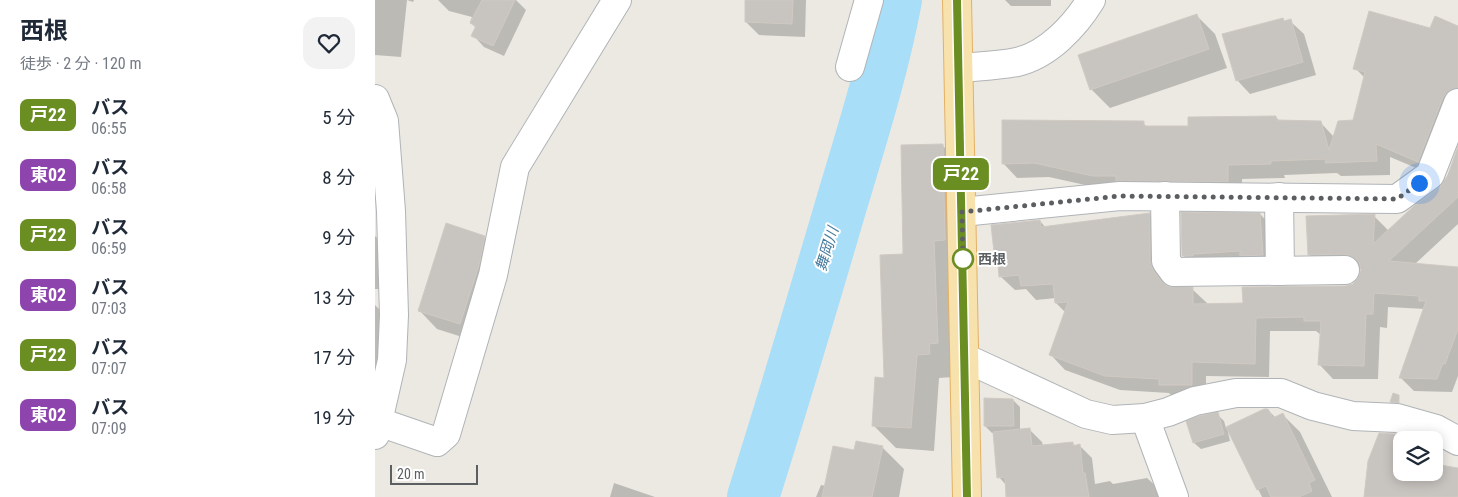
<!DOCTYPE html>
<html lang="ja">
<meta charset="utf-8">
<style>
:root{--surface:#fff;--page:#f2f2f3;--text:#1f2937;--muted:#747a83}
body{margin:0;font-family:"Roboto Condensed","Noto Sans JP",sans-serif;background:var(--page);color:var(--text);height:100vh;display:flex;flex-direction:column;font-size:19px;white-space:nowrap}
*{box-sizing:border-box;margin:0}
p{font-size:16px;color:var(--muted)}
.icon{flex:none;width:28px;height:28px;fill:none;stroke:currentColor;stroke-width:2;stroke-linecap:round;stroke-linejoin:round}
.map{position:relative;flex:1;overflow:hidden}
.panel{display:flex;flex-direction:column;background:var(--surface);width:375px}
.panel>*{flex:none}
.badge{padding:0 10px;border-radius:8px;font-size:18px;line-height:32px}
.controls{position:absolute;left:1018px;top:431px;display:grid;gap:10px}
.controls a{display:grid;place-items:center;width:50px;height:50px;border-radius:10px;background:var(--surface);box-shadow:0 2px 12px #0003;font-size:25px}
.scale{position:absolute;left:15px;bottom:12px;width:88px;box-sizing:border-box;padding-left:5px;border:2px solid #5b5f62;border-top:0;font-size:14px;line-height:18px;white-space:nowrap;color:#5b5f62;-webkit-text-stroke:4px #fff;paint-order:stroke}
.you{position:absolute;width:25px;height:25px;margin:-12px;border:4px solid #fff;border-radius:50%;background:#1a73e8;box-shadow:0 0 0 8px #1a73e833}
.map>.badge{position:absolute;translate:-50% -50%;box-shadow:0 0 0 2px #fff}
.round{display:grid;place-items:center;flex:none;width:52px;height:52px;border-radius:15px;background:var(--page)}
.headline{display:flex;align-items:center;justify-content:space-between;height:85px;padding:0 20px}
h1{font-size:24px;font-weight:700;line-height:38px}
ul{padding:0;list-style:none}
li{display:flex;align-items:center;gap:15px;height:60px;padding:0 20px}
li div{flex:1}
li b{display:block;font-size:19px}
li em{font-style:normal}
li .badge{min-width:55px;font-weight:700;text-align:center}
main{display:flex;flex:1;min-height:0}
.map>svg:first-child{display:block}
</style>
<main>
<section class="panel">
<div class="headline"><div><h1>西根</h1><p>徒歩 · 2 分 · 120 m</p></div><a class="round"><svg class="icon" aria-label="heart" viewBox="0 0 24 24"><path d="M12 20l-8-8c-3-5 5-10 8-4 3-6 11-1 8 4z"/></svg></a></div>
<ul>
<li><span class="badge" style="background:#6b8e23;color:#fff">戸22</span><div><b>バス</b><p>06:55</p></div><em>5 分</em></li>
<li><span class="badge" style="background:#8e44ad;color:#fff">東02</span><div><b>バス</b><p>06:58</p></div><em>8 分</em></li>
<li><span class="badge" style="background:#6b8e23;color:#fff">戸22</span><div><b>バス</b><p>06:59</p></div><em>9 分</em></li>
<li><span class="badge" style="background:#8e44ad;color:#fff">東02</span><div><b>バス</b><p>07:03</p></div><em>13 分</em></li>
<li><span class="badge" style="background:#6b8e23;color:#fff">戸22</span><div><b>バス</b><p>07:07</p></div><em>17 分</em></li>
<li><span class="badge" style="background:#8e44ad;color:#fff">東02</span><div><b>バス</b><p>07:09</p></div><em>19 分</em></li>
</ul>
</section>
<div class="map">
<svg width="1083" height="497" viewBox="0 0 1083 497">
<rect width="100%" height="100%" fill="#ece9e3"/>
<g fill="#0003">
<polygon points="0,0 39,0 38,2 32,0 26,57 0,55"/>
<polygon points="63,0 141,0 151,10 129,56 109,47 98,35 101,28 95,22 97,17 74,11"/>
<polygon points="372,0 431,0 430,37 384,35 371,22"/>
<polygon points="630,0 676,0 676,6 636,6"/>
<polygon points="821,15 840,34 852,68 735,108 717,90 704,56"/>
<polygon points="1061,18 1083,27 1083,111 1058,175 1015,157 1015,175 966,176 962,173 909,175 910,178 867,179 867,195 733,190 674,177 642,178 628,163 768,123 773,128 815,127 901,117 905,122 945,122 959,137 979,122 990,78 980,68 1056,30"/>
<polygon points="908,19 910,22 915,21 929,34 941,75 875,94 862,80"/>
<polygon points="567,145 591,169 578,377 564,378 559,451 521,448 498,425 510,379 529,256"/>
<polygon points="1083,149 1083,224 1040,264 1083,268 1083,376 1077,392 1039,391 1025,377 1050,309 1013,307 1012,328 1005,327 1003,379 958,379 944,364 946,335 941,331 895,331 894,377 831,376 831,399 800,399 794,393 745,390 690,370 676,355 691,313 681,303 681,298 661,300 651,289 640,290 625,276 624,255 620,251 665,221 671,228 774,214 788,229 789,277 792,285 794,287 817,289 832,303 832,305 869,304 978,285 984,279 986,269 949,269 934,254 999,216 1014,231 1065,189 1070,182"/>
<polygon points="885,214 898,228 901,268 821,269 808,255"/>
<polygon points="0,236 13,249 13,289 0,289"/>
<polygon points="109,237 128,256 103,342 62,329 44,310"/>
<polygon points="0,305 5,310 0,422"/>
<polygon points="638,400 645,407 645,431 655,430 667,442 668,446 697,443 701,446 705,446 717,458 720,484 735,481 738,484 772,478 785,490 786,497 632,497 631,485 624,477 620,433 617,433 610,426"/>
<polygon points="889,410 893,410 901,418 908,415 925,432 957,497 887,497 854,431 853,432 855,441 826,449 819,443 842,414 849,421 851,428"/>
<polygon points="1021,435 1026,440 1026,472 1059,472 1059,466 1083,469 1083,497 991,497"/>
<polygon points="507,447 529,469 524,497 441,497 446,485 451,486 480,452"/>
<polygon points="239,483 280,497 235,497"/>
</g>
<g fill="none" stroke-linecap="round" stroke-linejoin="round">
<path stroke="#a8def7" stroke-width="52" d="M378 497C409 399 438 301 467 202 487 135 508 69 521 0"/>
</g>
<g fill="#c8c4c0" stroke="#d0cac2">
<polygon points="107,0 140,0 118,46 96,36 101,26 95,23"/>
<polygon points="370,0 418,0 417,24 370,22"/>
<polygon points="994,11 1055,28 1060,16 1083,26 1083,88 1074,91 1068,97 1043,162 1001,144 1002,161 950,163 951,159 896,161 896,164 853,165 853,182 741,181 741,176 718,176 659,163 627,164 627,120 769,121 769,126 813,126 813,117 901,116 901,120 946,121 954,150 963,121 978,120 990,72 978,69"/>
<polygon points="822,14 834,49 715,90 703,55"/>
<polygon points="908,18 909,21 916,19 928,62 861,81 847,34"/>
<polygon points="568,144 570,240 559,241 563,343 554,344 555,354 542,355 536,428 497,426 500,377 509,378 505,255 528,254 526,145"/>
<polygon points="1083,146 1083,197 1014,261 1083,267 1083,329 1070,364 1068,363 1062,379 1024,378 1051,301 1044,301 1044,296 999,293 998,314 991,314 989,366 943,365 946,321 929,321 929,317 881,318 880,364 817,362 817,385 784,385 784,379 730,376 674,355 693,302 680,303 678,284 646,286 644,275 624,277 622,251 619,252 616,225 665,220 666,227 775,213 775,261 778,270 786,281 792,286 818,287 818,304 868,303 867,287 970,286 978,284 983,278 986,270 984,262 978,257 970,254 933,255 931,216 1000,214 998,244 1040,205 1065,187 1073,175"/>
<polygon points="806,212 885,213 888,255 865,256 865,251 818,254 818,256 807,256"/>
<polygon points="71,223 110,236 105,262 85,324 43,311"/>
<polygon points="1018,393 1024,395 1024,403 1015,402"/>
<polygon points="609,398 638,399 639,426 609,426"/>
<polygon points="889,409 893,409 898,418 908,413 940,480 934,483 937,491 924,497 896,497 891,486 882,490 851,427"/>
<polygon points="843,412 849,434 818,443 811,421 824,416"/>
<polygon points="655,428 657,446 698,442 698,446 705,444 708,473 710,473 714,497 631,497 630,477 622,478 618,432"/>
<polygon points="1004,433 1019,434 1022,434 1021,438 1027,439 1025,460 1026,460 1026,472 1059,472 1059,464 1083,468 1083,497 989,497 993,461"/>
<polygon points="481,441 508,446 497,497 447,497 458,446 479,450"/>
</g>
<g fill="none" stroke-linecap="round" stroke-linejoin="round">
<g stroke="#b0b4b7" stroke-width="30">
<g id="minor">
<polyline points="475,67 494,0"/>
<path d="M584 68C603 66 624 66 642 62 673 55 700 26 716 0"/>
<polyline points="0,99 9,121 16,211 19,315 17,360 0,435"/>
<polyline points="790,196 791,261 799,272 970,270"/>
<polyline points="904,197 905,271"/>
<polyline points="587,212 745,196 1022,199 1055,175 1083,103"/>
<polyline points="590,358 711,414 737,420 770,418 793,412 820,401 861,393 906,393 938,406 978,416 1022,418 1061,429 1083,441"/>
<polyline points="770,418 799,497"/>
<polyline points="4,422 62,442 71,434 118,275 140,167 242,0"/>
</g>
</g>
<g stroke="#e4b064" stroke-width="30">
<polyline id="major" points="582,0 592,497"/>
</g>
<use href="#minor" stroke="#fff" stroke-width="28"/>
<use href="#major" stroke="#f7e2ad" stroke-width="28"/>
</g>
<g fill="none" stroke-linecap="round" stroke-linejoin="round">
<g stroke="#fff" stroke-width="11">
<polyline id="line" points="582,0 592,497"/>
</g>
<use href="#line" stroke="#6b8e23" stroke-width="8"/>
<polyline stroke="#5b5f62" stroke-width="5" stroke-dasharray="0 9" points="588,259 588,267 587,212 745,196 1022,199 1044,183"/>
</g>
<circle fill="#fff" stroke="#6b8e23" stroke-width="2.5" cx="588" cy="259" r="10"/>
<g text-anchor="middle" stroke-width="4" stroke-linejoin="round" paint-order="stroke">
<g font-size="14" font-weight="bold" fill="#5b5f62" stroke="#fff" text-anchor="start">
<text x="603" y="264">西根</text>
</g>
<g font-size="15" font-style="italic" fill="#457b9e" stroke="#fff">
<text transform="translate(452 249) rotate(-73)" y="5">舞岡川</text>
</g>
</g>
</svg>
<div class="controls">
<a><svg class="icon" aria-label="layers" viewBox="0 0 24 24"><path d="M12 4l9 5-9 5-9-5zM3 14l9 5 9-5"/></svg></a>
</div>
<div class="scale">20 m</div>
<div class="you" style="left:1044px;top:183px"></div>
<b class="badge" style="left:586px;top:174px;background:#6b8e23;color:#fff">戸22</b>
</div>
</main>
